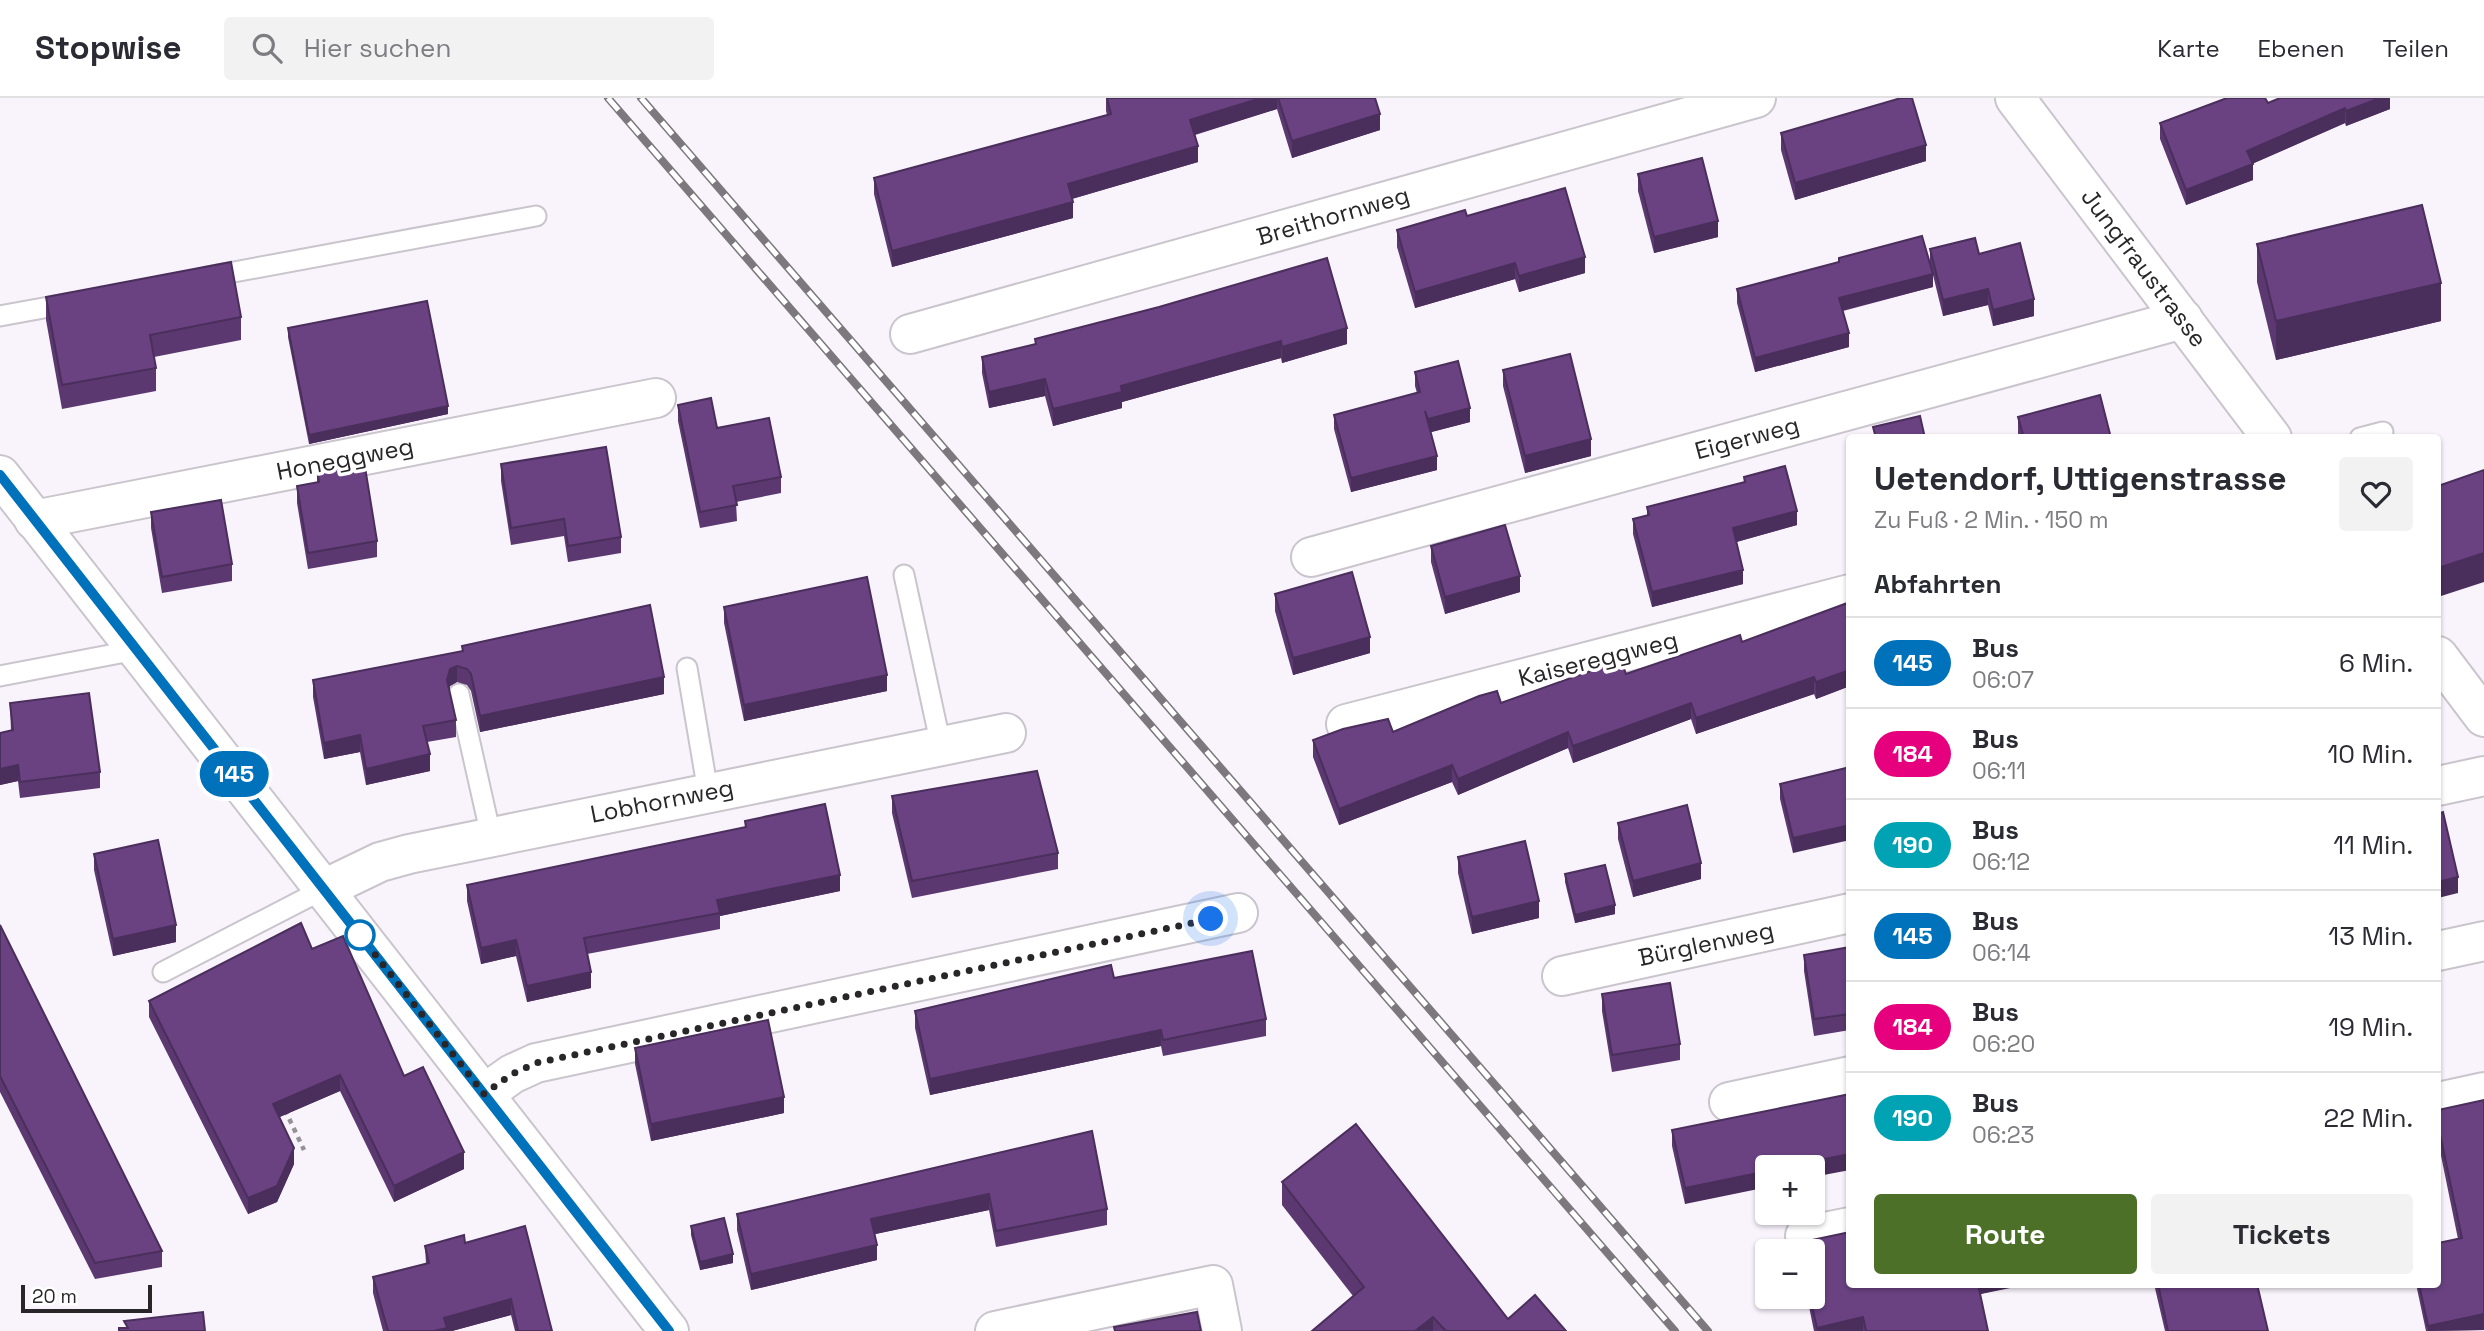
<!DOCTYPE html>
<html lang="de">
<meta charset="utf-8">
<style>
:root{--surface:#fff;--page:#f2f2f3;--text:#2b2b33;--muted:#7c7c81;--line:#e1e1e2;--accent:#4c7028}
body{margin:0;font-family:"Space Grotesk",sans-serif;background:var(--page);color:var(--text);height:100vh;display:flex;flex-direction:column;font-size:26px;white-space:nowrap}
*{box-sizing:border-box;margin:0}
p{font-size:23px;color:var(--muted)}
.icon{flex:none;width:38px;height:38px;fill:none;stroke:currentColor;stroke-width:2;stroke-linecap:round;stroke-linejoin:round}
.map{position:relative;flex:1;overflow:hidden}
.drawer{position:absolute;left:1846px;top:336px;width:595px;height:854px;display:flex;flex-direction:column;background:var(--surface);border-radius:7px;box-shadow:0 2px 5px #0004}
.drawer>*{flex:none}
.badge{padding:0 14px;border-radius:23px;font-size:24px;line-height:46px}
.buttons{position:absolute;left:1755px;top:1057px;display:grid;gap:14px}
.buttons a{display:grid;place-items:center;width:70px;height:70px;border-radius:7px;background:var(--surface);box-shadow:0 2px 5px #0004;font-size:35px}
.scale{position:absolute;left:21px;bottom:18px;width:131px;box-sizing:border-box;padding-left:7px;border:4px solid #282629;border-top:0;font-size:19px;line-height:24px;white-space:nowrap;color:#282629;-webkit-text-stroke:5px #fff;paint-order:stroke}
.you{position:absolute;width:35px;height:35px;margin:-18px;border:5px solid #fff;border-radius:50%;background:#1a73e8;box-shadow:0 0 0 10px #1a73e833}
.map>.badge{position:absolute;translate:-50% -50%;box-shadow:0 0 0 4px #fff}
h2{padding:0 28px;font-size:26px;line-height:63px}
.round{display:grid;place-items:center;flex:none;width:74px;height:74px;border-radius:7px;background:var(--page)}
.head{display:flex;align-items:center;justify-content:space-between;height:119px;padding:0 28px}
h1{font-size:33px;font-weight:700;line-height:52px}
.action{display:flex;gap:14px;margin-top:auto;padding:14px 28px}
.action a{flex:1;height:80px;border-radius:7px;background:var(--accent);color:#fff;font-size:28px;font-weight:700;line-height:80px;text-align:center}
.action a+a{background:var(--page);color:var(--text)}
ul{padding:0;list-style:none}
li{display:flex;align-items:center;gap:21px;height:91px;padding:0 28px;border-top:2px solid var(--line)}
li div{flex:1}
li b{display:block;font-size:26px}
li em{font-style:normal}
li .badge{min-width:77px;font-weight:700;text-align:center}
header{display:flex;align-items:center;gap:42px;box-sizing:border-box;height:98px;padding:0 35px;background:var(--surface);border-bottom:2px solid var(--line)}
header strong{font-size:33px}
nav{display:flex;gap:38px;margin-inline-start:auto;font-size:24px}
.search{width:490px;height:63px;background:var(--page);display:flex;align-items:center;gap:18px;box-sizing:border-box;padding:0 24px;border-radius:7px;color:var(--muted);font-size:26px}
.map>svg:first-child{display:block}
</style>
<header>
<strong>Stopwise</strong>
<div class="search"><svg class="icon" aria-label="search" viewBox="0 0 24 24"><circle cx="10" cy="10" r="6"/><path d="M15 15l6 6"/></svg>Hier suchen</div>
<nav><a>Karte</a><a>Ebenen</a><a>Teilen</a></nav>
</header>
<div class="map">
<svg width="2484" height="1233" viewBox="0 0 2484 1233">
<rect width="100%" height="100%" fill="#f9f3fc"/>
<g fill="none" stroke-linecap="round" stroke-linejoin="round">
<g stroke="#cac5cd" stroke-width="23">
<g id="lane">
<polyline points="207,179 536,118"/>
<polyline points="0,218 71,205"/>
<polyline points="2360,340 2383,334"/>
<polyline points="904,477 941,648"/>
<polyline points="687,570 708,694"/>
<polyline points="0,578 136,552"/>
<polyline points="459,596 491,738"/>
<polyline points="163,874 324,791"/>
</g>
</g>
<g stroke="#cac5cd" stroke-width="42">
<g id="street">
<polyline points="2015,0 2272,340"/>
<polyline points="910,236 1756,0"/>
<polyline points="0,377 669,1233"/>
<polyline points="34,422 656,300"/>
<polyline points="1311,459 2183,221"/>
<polyline points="2438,558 2484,619"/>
<polyline points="1346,626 1850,496"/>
<polyline points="2438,688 2484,678"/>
<polyline points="324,791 380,764 409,756 1006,635"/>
<polyline points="2438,853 2484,843"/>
<polyline points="1562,878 1850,815"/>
<polyline points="484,996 512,976 536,965 1238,815"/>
<polyline points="1729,1004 1850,978"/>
<polyline points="2438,1004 2484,994"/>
<polyline points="1805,1138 1850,1129"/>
<polyline points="995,1233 1213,1187 1222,1233"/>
</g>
</g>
<polyline stroke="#959197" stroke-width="4.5" stroke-dasharray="5 5" stroke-linecap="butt" points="285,1012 304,1052"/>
<use href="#lane" stroke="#fff" stroke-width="19"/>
<use href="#street" stroke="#fff" stroke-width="38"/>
<g stroke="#7c787e" stroke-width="8">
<g id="rail">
<polyline points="608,0 1675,1233"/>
<polyline points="641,0 1708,1233"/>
</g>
</g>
<use href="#rail" stroke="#fff" stroke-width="5" stroke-dasharray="16" stroke-linecap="butt"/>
</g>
<g fill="#5b3970">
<polygon points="1106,0 1375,0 1380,32 1292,60 1277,11 1195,37 1198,64 1072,101 1073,120 892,169 874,96 874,80 1107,17 1106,13"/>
<polygon points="2390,0 2390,11 2346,28 2345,25 2252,66 2253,82 2186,107 2160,41 2160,25 2268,5"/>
<polygon points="1781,35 1926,63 1795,102 1781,52"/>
<polygon points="1638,76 1718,139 1654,155 1638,93"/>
<polygon points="1467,118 1585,175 1519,194 1515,181 1415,210 1397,149 1397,132"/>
<polygon points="2257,146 2441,223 2276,262 2257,184"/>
<polygon points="1930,151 1979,156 2034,218 1993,228 1988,207 1943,218 1933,177 1933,189 1843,213 1849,249 1755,274 1737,205 1737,191 1839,164 1839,160 1930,167"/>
<polygon points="46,199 241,219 241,242 154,259 156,270 156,293 62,311 46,222"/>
<polygon points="288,230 448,316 309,346 288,239"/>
<polygon points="1035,241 1347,246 1282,265 1281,260 1122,304 1122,310 1053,328 1045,298 989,310 982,275 982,259 1035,247"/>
<polygon points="1503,272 1591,358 1525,375 1503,288"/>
<polygon points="1415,274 1470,324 1431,334 1437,372 1351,394 1334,331 1334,317 1417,295 1415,288"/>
<polygon points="678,307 717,330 781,379 781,395 736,404 737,423 700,430 678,323"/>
<polygon points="2018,319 2111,340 2019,340 2018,335"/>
<polygon points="501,366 621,439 621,455 568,464 564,438 511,447 501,383"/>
<polygon points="317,372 377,443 377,459 308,471 297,405 297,388 317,385"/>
<polygon points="1744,379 1797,427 1736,444 1743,486 1652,509 1633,436 1633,421 1647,417 1647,409 1744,384"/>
<polygon points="151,414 232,466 232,483 162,495 151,430"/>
<polygon points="1431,448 1520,494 1445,516 1431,464"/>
<polygon points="1275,496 1370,555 1293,577 1275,513"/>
<polygon points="1850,504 1850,588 1816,601 1814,596 1696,636 1691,621 1573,665 1568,650 1458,697 1452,684 1339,727 1313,659 1313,642 1393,634 1501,605 1626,576 1742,544"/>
<polygon points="724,509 887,593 744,623 724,525"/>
<polygon points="462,548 664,596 480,634 471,593 467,587 457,584 450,588 449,591 456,622 456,639 427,644 430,673 366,687 360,654 324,661 313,599 313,582 462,553"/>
<polygon points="10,605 100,674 100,690 20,700 18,683 0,687 0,635 11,633"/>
<polygon points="1850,669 1793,755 1780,701 1780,686"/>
<polygon points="892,698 1058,755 1058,771 912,800 892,715"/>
<polygon points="745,723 840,793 720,818 720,831 587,856 591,890 527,904 516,858 481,866 467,803 467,787 745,729"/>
<polygon points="1618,725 1701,781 1633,799 1618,741"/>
<polygon points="94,756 176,844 113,858 94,772"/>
<polygon points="1458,759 1539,820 1472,836 1458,775"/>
<polygon points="1565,776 1615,816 1575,825 1565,784"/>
<polygon points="0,827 162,1153 162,1169 95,1181 0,994"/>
<polygon points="1850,849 1850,932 1814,938 1804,873 1804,857"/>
<polygon points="312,851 404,978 464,1071 394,1104 340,993 279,1019 294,1066 277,1104 248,1116 149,919 149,903"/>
<polygon points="1114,880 1266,921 1266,938 1163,958 1161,948 930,997 915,930 915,913"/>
<polygon points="1602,896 1680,946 1680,962 1612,974 1602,913"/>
<polygon points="635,950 784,1015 651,1043 635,966"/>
<polygon points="1850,996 1685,1106 1672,1048 1672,1032"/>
<polygon points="2484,1002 2484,1232 2426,1233 2416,1186 2438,1186 2458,1141 2438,1043 2438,1012"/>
<polygon points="1092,1033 1107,1111 1107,1127 996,1149 989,1112 875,1136 877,1162 751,1192 737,1132 737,1116"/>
<polygon points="1282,1084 1508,1221 1566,1233 1312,1233 1353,1198 1282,1107"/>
<polygon points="691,1128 733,1165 700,1172 691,1137"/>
<polygon points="1850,1134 1850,1186 2025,1186 1980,1196 1988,1233 1814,1233 1807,1199 1813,1199 1813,1153 1798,1153 1798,1145"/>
<polygon points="465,1145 552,1233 515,1233 511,1217 452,1233 383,1233 373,1195 373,1179 426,1166 425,1148"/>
<polygon points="2154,1186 2257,1186 2268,1233 2165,1233"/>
</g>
<g fill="#4a2e5b">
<polygon points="1261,0 1277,0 1277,11 1190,38 1190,22"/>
<polygon points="2380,0 2390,0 2390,11 2346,28 2346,13"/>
<polygon points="2345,10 2345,25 2247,68 2247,53"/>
<polygon points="1380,16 1380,32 1292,60 1292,43"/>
<polygon points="1926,47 1926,63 1795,102 1795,85"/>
<polygon points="1198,48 1198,64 1068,102 1068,86"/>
<polygon points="2253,66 2253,82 2186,107 2186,92"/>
<polygon points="1073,104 1073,120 892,169 892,153"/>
<polygon points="1718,123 1718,139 1654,155 1654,139"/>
<polygon points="1585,159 1585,175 1519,194 1519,178"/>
<polygon points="1515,165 1515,181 1415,210 1415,194"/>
<polygon points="1933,176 1933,189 1839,213 1839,200"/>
<polygon points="2441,185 2441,223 2276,262 2276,223"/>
<polygon points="1988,191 1988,207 1943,218 1943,202"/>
<polygon points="2034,201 2034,218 1993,228 1993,212"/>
<polygon points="1347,230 1347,246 1282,265 1282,249"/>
<polygon points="1849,235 1849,249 1755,274 1755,260"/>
<polygon points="1281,243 1281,260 1122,304 1122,310 1053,328 1053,311 1121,288"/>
<polygon points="1045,281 1045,298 989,310 989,294"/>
<polygon points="448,308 448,316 309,346 309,337"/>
<polygon points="1470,310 1470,324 1428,335 1428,321"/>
<polygon points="1591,341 1591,358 1525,375 1525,358"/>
<polygon points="1437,358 1437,372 1351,394 1351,380"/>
<polygon points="1797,413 1797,427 1733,445 1733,430"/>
<polygon points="2484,455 2484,484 2438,499 2438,470"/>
<polygon points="1743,472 1743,486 1652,509 1652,494"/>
<polygon points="1520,478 1520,494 1445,516 1445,499"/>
<polygon points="1370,539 1370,555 1293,577 1293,560"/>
<polygon points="457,568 457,584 450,588 447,598 447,582 450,571"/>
<polygon points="1850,572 1850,588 1816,601 1816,584"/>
<polygon points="887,577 887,593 744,623 744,607"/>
<polygon points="664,579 664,596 480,634 480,618"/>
<polygon points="1814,579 1814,596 1696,636 1696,620"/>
<polygon points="1691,605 1691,621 1573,665 1573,648"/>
<polygon points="1568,634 1568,650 1458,697 1458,681"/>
<polygon points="360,637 360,654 324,661 324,645"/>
<polygon points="430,656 430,673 366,687 366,671"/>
<polygon points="18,667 18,683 0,687 0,671"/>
<polygon points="1452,667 1452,684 1339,727 1339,711"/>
<polygon points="1850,727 1850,742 1793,755 1793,740"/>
<polygon points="1701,765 1701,781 1633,799 1633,783"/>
<polygon points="840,777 840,793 720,818 717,802"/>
<polygon points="2458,779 2458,795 2438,800 2438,784"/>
<polygon points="1539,803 1539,820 1472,836 1472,819"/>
<polygon points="1615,807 1615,816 1575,825 1575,817"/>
<polygon points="176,827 176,844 113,858 113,841"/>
<polygon points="516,842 516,858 481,866 481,850"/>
<polygon points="591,874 591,890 527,904 527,888"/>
<polygon points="1161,932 1161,948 930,997 930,981"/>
<polygon points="340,977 340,993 273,1022 273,1006"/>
<polygon points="784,999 784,1015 651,1043 651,1026"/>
<polygon points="294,1050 294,1066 277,1104 248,1116 248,1100"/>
<polygon points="464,1054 464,1071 394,1104 394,1088"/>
<polygon points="1850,1056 1850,1072 1813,1079 1813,1069 1783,1069"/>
<polygon points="1768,1073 1768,1089 1685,1106 1685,1090"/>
<polygon points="989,1096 989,1112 871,1137 871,1121"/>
<polygon points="877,1147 877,1162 751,1192 751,1176"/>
<polygon points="733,1156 733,1165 700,1172 700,1164"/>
<polygon points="1976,1186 2025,1187 1976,1197"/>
<polygon points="511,1201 511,1217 452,1233 434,1233 444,1220"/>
<polygon points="2484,1216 2484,1232 2428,1233 2428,1228"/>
<polygon points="1433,1219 1433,1233 1415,1233"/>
<polygon points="1863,1219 1863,1233 1817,1233 1817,1230"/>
</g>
<g fill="#6a4282" stroke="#4a2e5b" stroke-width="2">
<polygon points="1107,0 1261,0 1190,22 1198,48 1068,86 1073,104 892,153 874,80 1111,16"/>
<polygon points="1278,0 1375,0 1380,16 1292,43"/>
<polygon points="1901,0 1912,0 1926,47 1795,85 1781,35"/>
<polygon points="2227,0 2265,0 2268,5 2280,0 2380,0 2346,13 2345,10 2247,53 2253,66 2186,92 2160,25"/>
<polygon points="1702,60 1718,123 1654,139 1638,76"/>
<polygon points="1565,90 1585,159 1519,178 1515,165 1415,194 1397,132 1465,112 1467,118"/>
<polygon points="2422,107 2441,185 2276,223 2257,146"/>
<polygon points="1922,138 1933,176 1839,200 1849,235 1755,260 1737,191 1839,164 1839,160"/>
<polygon points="1975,140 1979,156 2020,145 2034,201 1993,212 1988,191 1943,202 1930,151"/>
<polygon points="1327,160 1347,230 1282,249 1281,243 1121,288 1122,294 1053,311 1045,281 989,294 982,259 1036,246 1035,241 1159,209"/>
<polygon points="231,164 241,219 150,237 156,270 62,287 46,199"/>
<polygon points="427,203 448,308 309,337 288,230"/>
<polygon points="1570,256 1591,341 1525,358 1503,272"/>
<polygon points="1458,263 1470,310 1428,321 1425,313 1437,358 1351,380 1334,317 1420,294 1415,274"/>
<polygon points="2100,297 2111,340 2024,340 2018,319"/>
<polygon points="711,300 717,330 769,320 781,379 733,388 737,407 700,414 678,307"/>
<polygon points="1920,318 1925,340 1876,340 1873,329"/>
<polygon points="606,349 621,439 568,448 564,421 511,430 501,366"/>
<polygon points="364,363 377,443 308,455 297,388 319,384 317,372"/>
<polygon points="1785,368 1797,413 1733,430 1743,472 1652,494 1633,421 1649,417 1647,409 1745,384 1744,379"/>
<polygon points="2484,372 2484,455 2438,470 2438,388"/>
<polygon points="221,402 232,466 162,479 151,414"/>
<polygon points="1505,427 1520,478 1445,499 1431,448"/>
<polygon points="1352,474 1370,539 1293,560 1275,496"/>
<polygon points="867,479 887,577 744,607 724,509"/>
<polygon points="1850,504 1850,572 1816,584 1814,579 1696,620 1691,605 1573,648 1568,634 1458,681 1452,667 1339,711 1313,642 1343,631 1388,621 1393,634 1479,598 1497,593 1501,605 1621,562 1626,576 1740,537 1742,544"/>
<polygon points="650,507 664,579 480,618 471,576 467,571 457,568 450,571 447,582 456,622 423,628 430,656 366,671 360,637 324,645 313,582 463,553 462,548"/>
<polygon points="89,595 100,674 20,684 18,667 0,671 0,635 13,632 10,605"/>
<polygon points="1850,669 1850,727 1793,740 1780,686"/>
<polygon points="1037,673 1058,755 912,783 892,698"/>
<polygon points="825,706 840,777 717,802 720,815 584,840 591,874 527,888 516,842 481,850 467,787 746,729 745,723"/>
<polygon points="1687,707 1701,765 1633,783 1618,725"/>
<polygon points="2443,714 2458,779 2438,784 2438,716"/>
<polygon points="158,742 176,827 113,841 94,756"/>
<polygon points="1525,743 1539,803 1472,819 1458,759"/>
<polygon points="1605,767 1615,807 1575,817 1565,776"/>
<polygon points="301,825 312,851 343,838 404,978 423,969 464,1054 394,1088 340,977 273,1006 294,1050 277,1088 248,1100 149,903"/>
<polygon points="0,827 162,1153 95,1165 0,978"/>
<polygon points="1850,849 1850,916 1814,921 1804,857"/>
<polygon points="1252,853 1266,921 1163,942 1161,932 930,981 915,913 1111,867 1114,880"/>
<polygon points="1670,885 1680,946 1612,957 1602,896"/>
<polygon points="768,922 784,999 651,1026 635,950"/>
<polygon points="1850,996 1850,1056 1783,1069 1768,1069 1768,1073 1685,1090 1672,1032"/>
<polygon points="2484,1002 2484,1216 2428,1228 2419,1186 2438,1186 2438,1145 2462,1140 2438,1027 2438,1012"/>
<polygon points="1356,1026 1508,1221 1535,1197 1566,1233 1446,1233 1433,1219 1415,1233 1312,1233 1364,1189 1282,1084"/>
<polygon points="1092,1033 1107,1111 996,1133 989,1096 871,1121 877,1147 751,1176 737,1116"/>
<polygon points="724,1120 733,1156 700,1164 691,1128"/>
<polygon points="525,1128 552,1233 518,1233 511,1201 444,1220 447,1230 434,1233 388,1233 373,1179 429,1165 425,1148 464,1137 465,1145"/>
<polygon points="1850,1134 1850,1186 1978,1186 1988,1233 1866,1233 1863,1219 1817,1230 1810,1199 1813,1199 1813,1153 1800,1153 1798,1145"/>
<polygon points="2158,1186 2257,1186 2268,1233 2168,1233"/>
<polygon points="203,1214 205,1233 119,1233 119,1230 128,1230 124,1223"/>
<polygon points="1197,1214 1201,1233 1115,1233 1114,1229"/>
</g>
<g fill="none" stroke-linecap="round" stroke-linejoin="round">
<g stroke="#fff" stroke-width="16">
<polyline id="line" points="0,377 669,1233"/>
</g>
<use href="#line" stroke="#0072bc" stroke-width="10"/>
<polyline stroke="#282629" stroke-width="7" stroke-dasharray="0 12.6" points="360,837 356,832 484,996 512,976 536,965 1211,821"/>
</g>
<circle fill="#fff" stroke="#0072bc" stroke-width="3.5" cx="360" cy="837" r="14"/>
<g text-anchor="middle" stroke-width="7" stroke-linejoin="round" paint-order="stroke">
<g font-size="24" fill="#282629" stroke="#fff">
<text transform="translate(1333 118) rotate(-16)" y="8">Breithornweg</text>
<text transform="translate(2144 170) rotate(53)" y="8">Jungfraustrasse</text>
<text transform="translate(1747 340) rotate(-15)" y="8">Eigerweg</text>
<text transform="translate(345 361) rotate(-11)" y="8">Honeggweg</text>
<text transform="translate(1598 561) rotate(-14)" y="8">Kaisereggweg</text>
<text transform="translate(662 703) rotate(-11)" y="8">Lobhornweg</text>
<text transform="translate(1706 846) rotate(-12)" y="8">Bürglenweg</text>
</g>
</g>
</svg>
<div class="buttons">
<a>+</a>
<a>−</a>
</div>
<div class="scale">20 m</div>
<div class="you" style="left:1211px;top:821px"></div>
<b class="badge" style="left:234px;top:676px;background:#0072bc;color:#fff">145</b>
<section class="drawer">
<div class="head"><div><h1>Uetendorf, Uttigenstrasse</h1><p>Zu Fuß · 2 Min. · 150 m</p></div><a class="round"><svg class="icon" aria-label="heart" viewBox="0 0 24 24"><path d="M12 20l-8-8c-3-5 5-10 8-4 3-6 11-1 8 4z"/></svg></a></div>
<h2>Abfahrten</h2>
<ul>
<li><span class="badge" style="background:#0072bc;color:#fff">145</span><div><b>Bus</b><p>06:07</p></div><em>6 Min.</em></li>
<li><span class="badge" style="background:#e6007e;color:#fff">184</span><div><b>Bus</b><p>06:11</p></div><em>10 Min.</em></li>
<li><span class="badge" style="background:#00a3b4;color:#fff">190</span><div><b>Bus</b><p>06:12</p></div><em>11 Min.</em></li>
<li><span class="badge" style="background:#0072bc;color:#fff">145</span><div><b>Bus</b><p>06:14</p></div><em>13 Min.</em></li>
<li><span class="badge" style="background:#e6007e;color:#fff">184</span><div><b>Bus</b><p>06:20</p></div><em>19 Min.</em></li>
<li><span class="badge" style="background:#00a3b4;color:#fff">190</span><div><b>Bus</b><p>06:23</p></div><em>22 Min.</em></li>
</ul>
<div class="action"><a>Route</a><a>Tickets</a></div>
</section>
</div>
